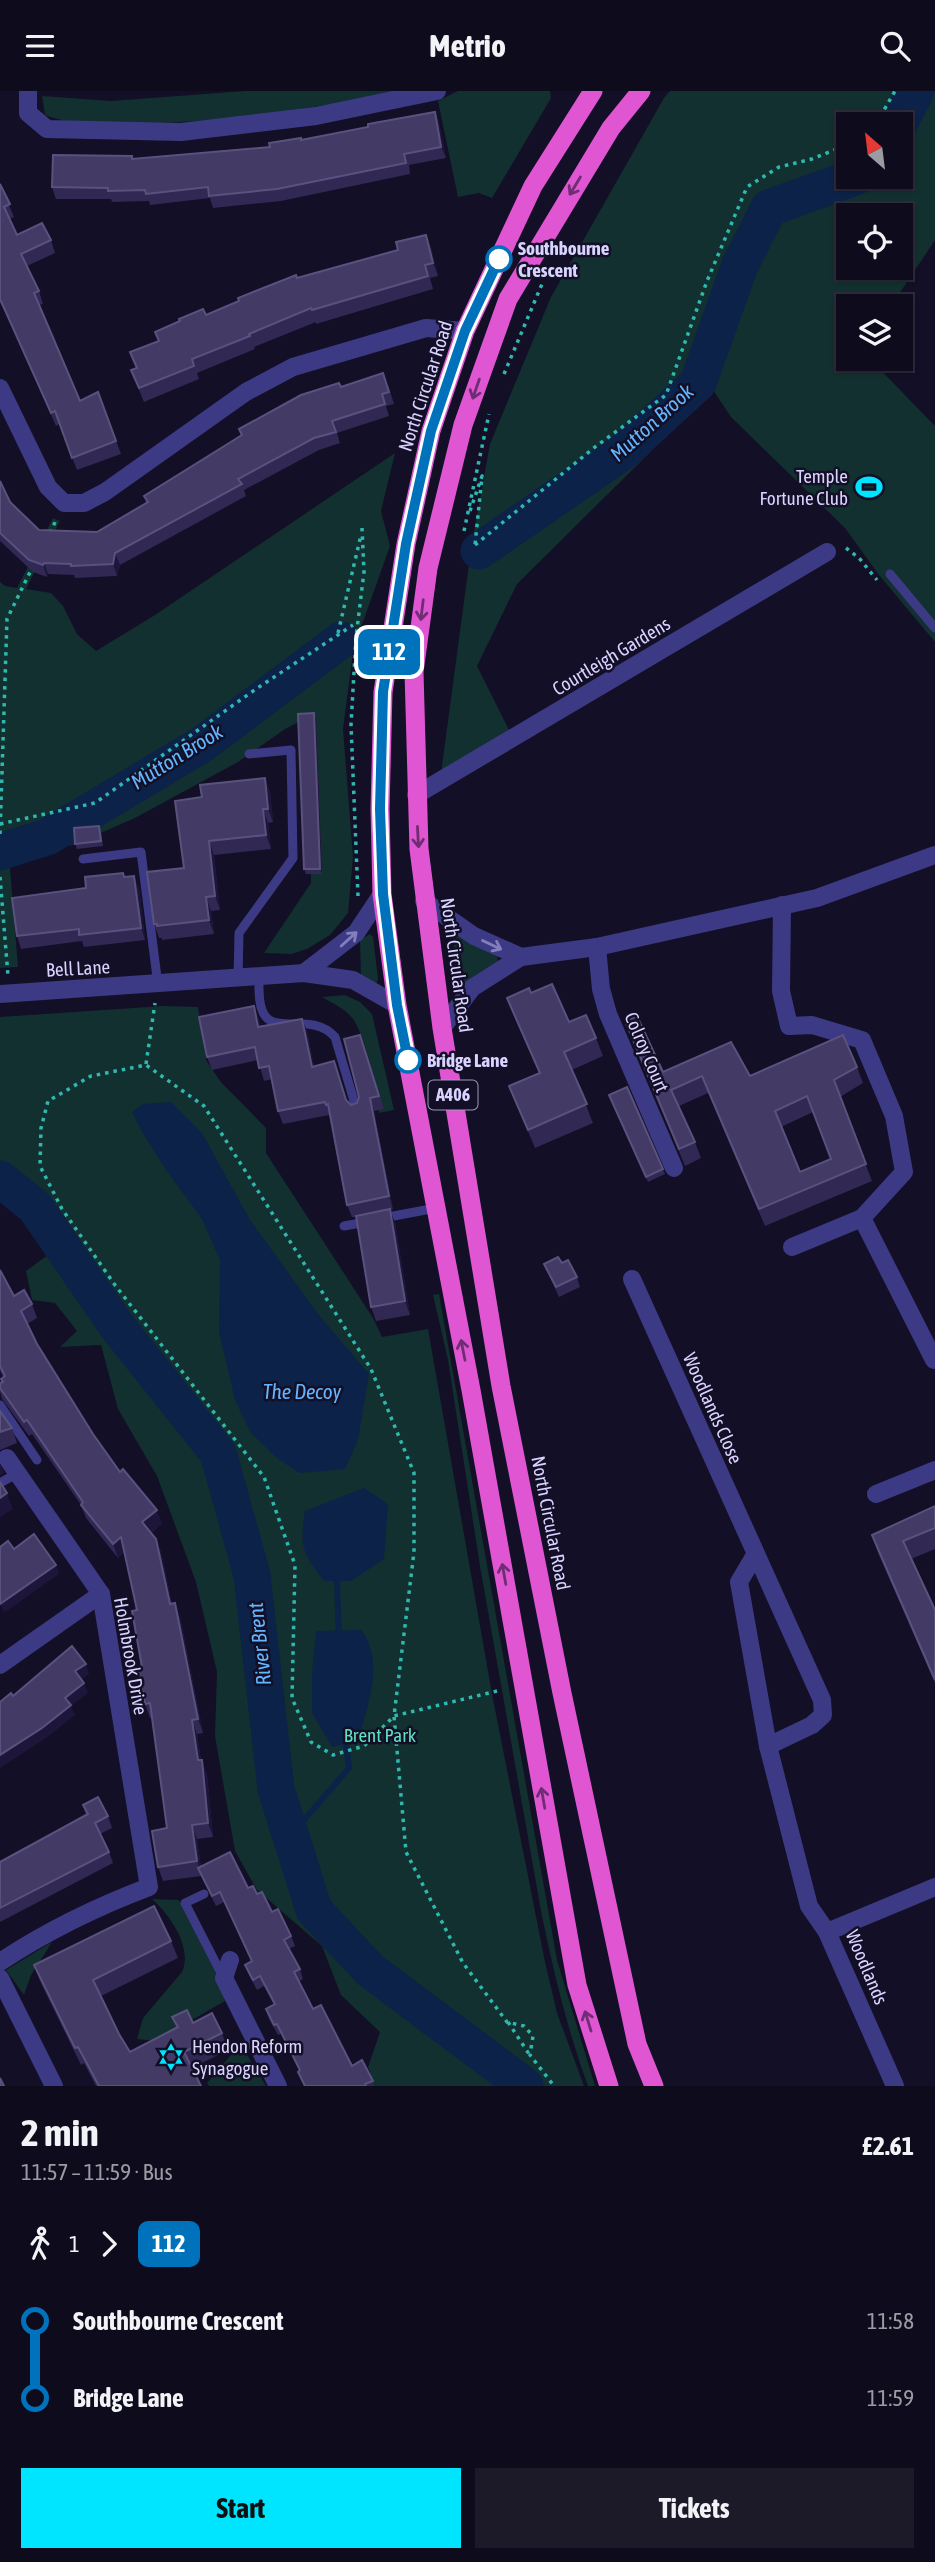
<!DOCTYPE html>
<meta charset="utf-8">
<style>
:root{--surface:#0e0b1c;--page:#1c1929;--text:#f1f3f6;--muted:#9b9ba3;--line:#2e2b3b;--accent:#00e5ff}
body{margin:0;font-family:"Asap Condensed",sans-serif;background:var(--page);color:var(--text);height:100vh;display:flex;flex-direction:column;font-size:26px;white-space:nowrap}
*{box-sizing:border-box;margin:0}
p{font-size:23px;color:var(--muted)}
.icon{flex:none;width:38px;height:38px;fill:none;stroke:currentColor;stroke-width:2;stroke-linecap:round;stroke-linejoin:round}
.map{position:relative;height:1995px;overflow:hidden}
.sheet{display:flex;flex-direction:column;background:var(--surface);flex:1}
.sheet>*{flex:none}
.badge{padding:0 14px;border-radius:10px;font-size:24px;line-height:46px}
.needle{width:46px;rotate:332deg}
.buttons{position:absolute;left:836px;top:21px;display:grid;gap:14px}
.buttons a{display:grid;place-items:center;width:77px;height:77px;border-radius:0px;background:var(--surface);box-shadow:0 2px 5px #0004,0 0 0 2px var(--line);font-size:35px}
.map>.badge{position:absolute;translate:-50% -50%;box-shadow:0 0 0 4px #fff}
.legs{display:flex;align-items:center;gap:10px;height:77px;padding:0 21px;font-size:23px}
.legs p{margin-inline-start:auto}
.summary{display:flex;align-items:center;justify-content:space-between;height:119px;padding:0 21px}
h1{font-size:38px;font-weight:700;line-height:52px}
.primary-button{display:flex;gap:14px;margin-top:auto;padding:14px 21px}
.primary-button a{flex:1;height:80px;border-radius:0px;background:var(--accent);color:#111;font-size:28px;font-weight:700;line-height:80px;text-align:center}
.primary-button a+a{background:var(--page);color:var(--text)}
ul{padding:0 21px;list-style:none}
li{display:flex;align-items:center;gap:24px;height:77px;font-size:26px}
li i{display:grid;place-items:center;width:10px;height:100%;margin:0 9px;background:currentColor}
li i::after{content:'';width:18px;height:18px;margin:-9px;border:5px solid;border-radius:50%;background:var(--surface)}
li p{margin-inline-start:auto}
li:first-child i{background:linear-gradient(#0000 50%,currentColor 0)}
li:last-child i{background:linear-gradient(currentColor 50%,#0000 0)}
header{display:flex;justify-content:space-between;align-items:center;height:91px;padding:0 21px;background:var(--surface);font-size:32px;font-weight:700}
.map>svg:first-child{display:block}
</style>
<header><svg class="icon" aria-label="menu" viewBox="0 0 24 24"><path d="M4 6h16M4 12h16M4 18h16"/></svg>Metrio<svg class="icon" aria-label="search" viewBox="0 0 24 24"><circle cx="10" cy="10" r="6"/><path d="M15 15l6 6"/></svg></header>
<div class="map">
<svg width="935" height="1995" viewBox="0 0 935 1995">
<rect width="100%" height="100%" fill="#130f26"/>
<g fill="#12302f" fill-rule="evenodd">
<path d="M245 0H412C314 16 213 35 113 32 89 32 67 33 45 24L42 5 111 10Z"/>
<polygon points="458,0 550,0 551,7 492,107 479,102 458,106 438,10"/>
<path d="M670 0H935V149L891 215H849V268H870L935 335V551L879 484 845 437 731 326 713 299 517 493 477 575 513 647 440 690 471 458 490 353 551 206 664 7ZM849 33H901V86H849ZM849 124H901V177H849Z"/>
<polygon points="395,362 381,420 390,455 359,542 357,554 353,561 343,638 353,766 348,822 330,844 307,858 291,863 264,862 311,792 309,626 285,638 238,671 135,727 73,754 9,765 18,876 0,877 0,491 5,495 17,497 53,427 60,430 26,498 51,502 63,515 77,543 96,560 155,524"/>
<polygon points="454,839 497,865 498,870 473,886 461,900 452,842"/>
<polygon points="370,843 373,846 378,888 376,893 361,886 360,849"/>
<path d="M345 904 360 911 372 923 394 1019 379 1022C374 994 369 958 356 933 350 920 334 913 322 906Z"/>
<polygon points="163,915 198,916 206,969 220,990 266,1037 266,1062 373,1227 382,1246 428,1238 492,1603 545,1871 557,1922 584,1995 375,1995 368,1976 380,1941 341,1904 322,1855 257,1799 235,1760 215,1645 217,1581 196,1491 157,1385 118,1318 101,1254 60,1256 77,1240 55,1212 32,1209 26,1180 52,1161 34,1126 0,1098 0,926"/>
<path d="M439 1203 557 1869 595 1995H588C567 1938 553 1879 541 1820L480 1475 448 1269 433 1204Z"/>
<path d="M152 1808 179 1809 220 1890 225 1910 155 1950 137 1948 143 1927 182 1881C193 1857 170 1824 152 1808Z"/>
<polygon points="52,1851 31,1884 24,1904 6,1879"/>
<polygon points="243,1957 266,1995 209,1995 207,1992 231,1964"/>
</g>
<g fill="#0c2248">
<polygon points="171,1011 202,1042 250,1129 318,1223 369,1283 358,1349 345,1378 300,1382 278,1368 251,1342 235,1309 219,1241 220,1169 202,1128 169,1083 142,1041 132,1021 143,1013"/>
<path d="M364 1397 388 1413 384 1468 351 1490H324C303 1462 299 1456 305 1420Z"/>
<path d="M362 1539C384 1573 369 1608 360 1644L346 1653 332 1656 312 1622V1583L316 1540Z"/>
</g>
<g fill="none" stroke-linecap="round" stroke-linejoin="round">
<g stroke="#0c2248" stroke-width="6">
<polyline points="337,1490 339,1547"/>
<polyline points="291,1744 349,1677 345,1645"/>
</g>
<g stroke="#0c2248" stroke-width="37">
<polyline points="899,33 916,0"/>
<polyline points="479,460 624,360 698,292 740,174 769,117 855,86"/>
<polyline points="0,761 47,746 201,654 341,549"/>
<polyline points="0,1088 35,1116 116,1234 218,1362 252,1484 276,1698 314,1819 370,1879 525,1995"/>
</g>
<g stroke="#2fb8b0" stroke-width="3.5" stroke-dasharray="3.5 5" stroke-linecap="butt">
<polyline points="876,33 895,0"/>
<polyline points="504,283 542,193"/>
<polyline points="470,420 482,385 475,454"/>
<polyline points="464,440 489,323"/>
<polyline points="50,442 57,427"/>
<polyline points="475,454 595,356 666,304 707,190 747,96 779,76 812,68 849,53"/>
<polyline points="846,457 859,467 877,489"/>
<polyline points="338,542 361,444"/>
<polyline points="0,733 95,712 256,598 353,534"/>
<polyline points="0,743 7,528 32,477"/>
<polyline points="0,786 8,885"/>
<polyline points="358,805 351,634 356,546 364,481 362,437"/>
<polyline points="146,973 155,912"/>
<polyline points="497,1600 394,1625 364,1655 333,1664 311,1651 292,1607 295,1474 264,1386 115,1194 62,1118 40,1075 41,1037 48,1010 91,985 146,974 204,1015 371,1278 414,1382 414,1461 394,1625 406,1761 463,1872 507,1931 524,1935 533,1945 530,1964 554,1995"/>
<polyline points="508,1931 529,1963"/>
</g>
<g stroke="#3d3a85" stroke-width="9">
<polyline points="890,483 935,537"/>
<polyline points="83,768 141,761 158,894"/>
<path d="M259 885C259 896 258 909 262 919 272 947 311 919 335 946L357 1020"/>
<polyline points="238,887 239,842 293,767 291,659 249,663"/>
<polyline points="383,1127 436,1117"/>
<polyline points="344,1135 366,1131"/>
<polyline points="0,1314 37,1369"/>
<polyline points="0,1392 18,1382"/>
<polyline points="204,1803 185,1812 223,1886"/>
</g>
<g stroke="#3d3a85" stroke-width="18">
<polyline points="28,0 28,22 47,38 181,41 316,25 437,0"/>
<polyline points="0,297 48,396 64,412 84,412 105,401 246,301 293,276 426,237 465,240"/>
<polyline points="416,704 827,461"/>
<polyline points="782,814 781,900 789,935 812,934 862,949 894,1025 904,1081 862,1127 934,1269"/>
<polyline points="597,856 601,898 608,923 674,1077"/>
<polyline points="792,1156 862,1127"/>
<polyline points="632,1188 822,1609 823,1624 812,1634 768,1655"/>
<polyline points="876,1403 935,1379"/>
<polyline points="755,1464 739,1491 768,1655 809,1815 827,1841 895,1995"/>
<polyline points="0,1574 101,1503"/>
<polyline points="827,1841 935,1796"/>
<polyline points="230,1869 224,1887 278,1995"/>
<path d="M0 1871C47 1840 96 1816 149 1796L101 1503 7 1367"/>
<polyline points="0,1887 54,1995"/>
</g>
<g stroke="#3d3a85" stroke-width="18">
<polyline points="424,810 474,845 521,866"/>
<polyline points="304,882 356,842 382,803"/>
<polyline points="0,903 304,882 353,889 397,914"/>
<polyline points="442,937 472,897 521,866 597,856 817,807 935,764"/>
</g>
<g stroke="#e055d1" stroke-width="19">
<polyline points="593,0 533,95 465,240 431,340 406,453 383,601 380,718 382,803 397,914 471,1299 577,1894 609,1995"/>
<polyline points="641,0 611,37 508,208 463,334 428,477 414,581 419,758 442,937 501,1295 562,1602 637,1953 654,1995"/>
</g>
</g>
<g fill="#312854" fill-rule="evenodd">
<polygon points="435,21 439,32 446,67 409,74 410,83 281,110 213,117 210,107 150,114 149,110 112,111 111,108 56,108 52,96 133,68 270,56 368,36"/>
<polygon points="0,93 14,126 9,128 17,144 51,149 55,162 27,175 39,200 43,213 39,214 80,310 98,301 121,363 77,379 59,333 56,335 9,229 0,211"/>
<polygon points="431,157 438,185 430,187 433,198 316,233 316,231 254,256 255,258 197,282 199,288 144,311 131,279 136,277 130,261 158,250 206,224 297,187"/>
<polygon points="388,294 394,313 386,315 389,325 337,342 340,352 319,359 244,399 246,405 120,474 117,485 75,487 74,484 48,483 47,486 33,481 0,450 0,390 10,411 39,439 97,441 146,412 144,405 241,344 239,338 341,296"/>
<polygon points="316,627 322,783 306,783 304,778"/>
<polygon points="265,687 270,701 273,731 268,732 271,758 214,764 220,819 211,820 214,843 162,849 162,847 159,847 154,833 184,777 202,706"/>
<polygon points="101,740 103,755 77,758 75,753"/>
<polygon points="125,786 139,797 145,849 84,856 82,850 21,858 17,845 86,797"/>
<polygon points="531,902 569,931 596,947 603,965 572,979 593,1032 535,1057 509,995 539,982 514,925 507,907"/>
<polygon points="254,915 260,935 302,928 307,940 314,976 334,970 347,1010 351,1014 357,1012 359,1006 365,957 384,1018 374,1020 393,1118 390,1119 395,1132 410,1224 376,1230 371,1216 356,1126 352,1126 347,1114 331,1027 329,1024 283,1033 278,1020 272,988 264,990 258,969 212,979 207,966"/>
<path d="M625 930 663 981 750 985 857 976 863 992 840 1006 872 1090 765 1135 708 1002 679 1015 695 1051 701 1067 685 1075ZM813 1021 831 1068 800 1081 781 1036Z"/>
<polygon points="627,996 665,1083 648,1091 611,1009"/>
<polygon points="562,1172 577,1186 580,1196 559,1206 544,1173"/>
<polygon points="0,1179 14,1205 32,1213 37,1227 27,1233 37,1253 93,1343 120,1381 162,1433 151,1442 161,1461 172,1513 180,1526 203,1642 197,1643 201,1669 207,1683 213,1746 197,1748 201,1776 248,1797 257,1803 291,1845 295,1855 289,1858 300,1878 303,1888 299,1890 313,1918 352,1975 373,1990 375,1995 304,1995 298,1981 299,1980 281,1943 278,1944 269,1928 266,1918 274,1914 264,1895 257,1899 249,1884 245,1874 251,1870 224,1811 216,1815 201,1785 163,1790 158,1776 167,1737 152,1627 150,1627 145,1613 137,1519 124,1461 118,1467 86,1427 81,1414 32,1343 29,1345 2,1308 0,1301 0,1292 2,1291 1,1288 3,1286 0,1280"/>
<polygon points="0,1320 12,1337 17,1352 0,1359"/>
<polygon points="935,1415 935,1458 911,1468 935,1519 935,1592 878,1462 872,1444"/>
<polygon points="83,1714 108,1725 112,1737 100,1743 109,1761 113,1772 0,1831 0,1771 86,1724"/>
<polygon points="171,1850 178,1867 101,1905 119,1943 130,1961 176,1937 172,1926 222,1942 228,1959 192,1977 202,1995 96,1995 84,1972 81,1974 40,1890 34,1874"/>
</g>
<g fill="#1d163a">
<polygon points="435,21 439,32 446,67 441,56"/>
<polygon points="426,144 431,157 438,185 433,172"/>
<polygon points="115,462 120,474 117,485 113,473"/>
<polygon points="44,472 48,483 47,486 43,474"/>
<polygon points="314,622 316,627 322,783 320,778"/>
<polygon points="265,687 270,701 273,731 268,718"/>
<polygon points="263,718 268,732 271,758 266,744"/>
<polygon points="209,750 214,764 220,819 215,805"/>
<polygon points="134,785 139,797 145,849 141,837"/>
<polygon points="206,806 211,820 214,843 209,829"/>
<polygon points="254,915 259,928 263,949 258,936"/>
<polygon points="302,928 307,940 317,989 312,976"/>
<polygon points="370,1007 374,1020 393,1118 389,1105"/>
<polygon points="390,1118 395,1132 410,1224 405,1210"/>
<polygon points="0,1372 4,1382 0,1384"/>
<polygon points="7,1402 13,1418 0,1426 0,1407"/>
<polygon points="157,1419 162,1433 147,1445 142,1431"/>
<polygon points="121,1446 126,1460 118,1467 113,1453"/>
<polygon points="156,1448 161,1461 175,1527 170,1513"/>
<polygon points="56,1474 59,1483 4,1522 0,1513"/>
<polygon points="175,1512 180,1526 203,1642 198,1628"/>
<polygon points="86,1573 89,1583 79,1591 75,1580"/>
<polygon points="84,1592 88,1602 71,1615 75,1624 46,1647 0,1677 0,1664 65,1607"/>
<polygon points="192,1629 197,1643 203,1683 198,1669"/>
<polygon points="202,1669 207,1683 213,1746 208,1732"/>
<polygon points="192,1734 197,1748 202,1784 197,1770"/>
</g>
<g fill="#433a66" stroke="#5a527e" stroke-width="2" fill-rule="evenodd">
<polygon points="435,21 441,56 404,63 406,72 277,98 209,105 208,96 146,103 145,99 108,100 108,97 52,96 53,64 132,65 132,68 270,56 269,52 301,47 301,49 368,36 368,33"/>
<polygon points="0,93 10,113 4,116 17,144 42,132 51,149 21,163 39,200 34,202 80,310 98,301 116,350 72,367 55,320 51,322 0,208"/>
<polygon points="426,144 433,172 425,174 428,185 312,219 311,217 249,243 250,245 192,268 194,275 139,297 131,279 137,277 130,261 159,250 155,241 180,230 179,228 203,218 206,224 239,210 238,207 296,184 297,187 398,159 396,151"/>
<polygon points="383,282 389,301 382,303 385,313 332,330 336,341 314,347 238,388 242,393 115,462 113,473 71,475 71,473 44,472 43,474 29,469 0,442 0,390 10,411 39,439 97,441 148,411 144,405 242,344 239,338 301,304 339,292 341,296"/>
<polygon points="314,622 320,778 304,778 298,623"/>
<polygon points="265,687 268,718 263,718 266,744 209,750 215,805 206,806 209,829 157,835 157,833 154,833 147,781 184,777 175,710 202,706 200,694"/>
<polygon points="99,735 101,750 75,753 74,737"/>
<polygon points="123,782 124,786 134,785 141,837 79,844 79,838 17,845 12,807 86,797 85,786"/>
<polygon points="552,893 569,931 586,924 596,947 564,961 587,1013 528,1039 509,995 540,982 507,907 529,897 531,902"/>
<polygon points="254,915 258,936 302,928 312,976 334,970 346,1009 351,1014 357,1012 359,1006 344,948 360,944 379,1005 370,1007 389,1105 347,1114 328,1013 326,1014 325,1011 278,1020 269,975 259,977 255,956 207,966 199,926"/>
<path d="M637 925 663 981 731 951 750 985 843 944 857 976 834 989 866 1073 759 1118 702 985 671 999 695 1051 679 1058 625 930ZM807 1005 831 1068 800 1081 775 1020Z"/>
<polygon points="627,996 663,1078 646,1086 609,1004"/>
<polygon points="390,1118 405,1210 371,1216 356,1125"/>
<polygon points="558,1166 562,1172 568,1169 577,1186 556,1196 544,1173"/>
<polygon points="0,1179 14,1205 24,1199 32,1213 21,1220 37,1253 93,1343 120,1381 123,1378 157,1419 142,1431 156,1448 170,1513 175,1512 198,1628 192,1629 198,1669 202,1669 208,1732 192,1734 197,1770 158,1776 152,1740 167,1737 150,1612 145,1613 138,1577 142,1576 132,1520 137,1519 121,1446 113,1453 81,1414 83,1411 27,1329 24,1331 0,1297 0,1292 3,1291 1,1288 5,1285 0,1275"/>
<polygon points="0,1320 12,1337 0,1341"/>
<polygon points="0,1391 7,1402 0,1407"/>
<polygon points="935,1415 935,1437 903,1450 935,1519 935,1589 872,1444"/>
<polygon points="34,1443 56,1474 0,1513 0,1456 8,1450 14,1458"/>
<polygon points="72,1555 86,1573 75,1580 84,1592 65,1607 71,1614 42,1637 0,1664 0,1611 11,1602 13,1605"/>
<polygon points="98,1706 108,1725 95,1732 109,1761 0,1817 0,1771 88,1723 83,1714"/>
<polygon points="230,1761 248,1797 253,1795 257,1803 262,1801 272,1821 278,1818 291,1845 284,1849 300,1878 294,1881 313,1918 321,1914 352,1975 362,1969 373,1990 365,1993 366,1995 305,1995 298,1981 300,1979 277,1933 274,1934 266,1918 275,1913 260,1885 253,1889 245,1874 252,1870 220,1801 212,1805 198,1777"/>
<polygon points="154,1815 171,1850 93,1889 119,1943 130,1961 178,1936 172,1926 187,1919 193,1932 212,1922 222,1942 184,1961 201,1995 99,1995 78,1956 75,1957 34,1874"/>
<polygon points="0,1987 4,1995 0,1995"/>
</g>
<defs><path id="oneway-shaft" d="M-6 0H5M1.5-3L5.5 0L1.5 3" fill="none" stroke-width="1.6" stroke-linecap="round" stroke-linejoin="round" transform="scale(1.75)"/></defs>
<g stroke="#6f2e73">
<use href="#oneway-shaft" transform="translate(575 95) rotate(121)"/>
<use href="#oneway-shaft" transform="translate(476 298) rotate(109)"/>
<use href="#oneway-shaft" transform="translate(422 519) rotate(97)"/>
<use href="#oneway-shaft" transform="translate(418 746) rotate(87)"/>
<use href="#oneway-shaft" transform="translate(463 1259) rotate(-101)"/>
<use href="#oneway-shaft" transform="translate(504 1483) rotate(-100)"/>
<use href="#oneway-shaft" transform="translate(543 1707) rotate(-100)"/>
<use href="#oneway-shaft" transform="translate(588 1930) rotate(-107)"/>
</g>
<g stroke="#837fbc">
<use href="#oneway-shaft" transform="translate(349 848) rotate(-42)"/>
<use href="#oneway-shaft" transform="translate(492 854) rotate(25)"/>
</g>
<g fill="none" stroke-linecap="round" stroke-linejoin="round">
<g stroke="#fff" stroke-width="16">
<polyline id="line-1" points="408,969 397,914 383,803 380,718 383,601 406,453 431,340 465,240 499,168"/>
</g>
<use href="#line-1" stroke="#0072bc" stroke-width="10"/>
</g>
<defs>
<g id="stadium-bare" transform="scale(2.1)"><path d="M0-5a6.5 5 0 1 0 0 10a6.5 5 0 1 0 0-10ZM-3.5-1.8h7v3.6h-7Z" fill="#00e5ff" stroke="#130f26" stroke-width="2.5" paint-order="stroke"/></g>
<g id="synagogue-bare" transform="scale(2.1)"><path d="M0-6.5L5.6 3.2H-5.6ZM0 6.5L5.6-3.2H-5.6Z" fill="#00e5ff" stroke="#130f26" stroke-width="2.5" paint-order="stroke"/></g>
</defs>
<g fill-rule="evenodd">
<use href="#stadium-bare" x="869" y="396"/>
<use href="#synagogue-bare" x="171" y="1966"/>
</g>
<g fill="#fff" stroke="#0072bc" stroke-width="3.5">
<circle cx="499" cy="168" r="12"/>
<circle cx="408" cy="969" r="12"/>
</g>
<g text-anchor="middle" stroke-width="5" stroke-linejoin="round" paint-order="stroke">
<rect fill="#130f26" stroke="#9e99be" stroke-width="2" x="428.5" y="989.5" width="49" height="29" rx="5"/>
<g font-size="18" font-weight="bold" fill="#d9d4ff">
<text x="453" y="1010">A406</text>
</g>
<g font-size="19" font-weight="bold" fill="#d9d4ff" stroke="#130f26" text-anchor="start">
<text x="518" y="164">Southbourne<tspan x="518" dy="22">Crescent</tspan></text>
<text x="427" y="976">Bridge Lane</text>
</g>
<g font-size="19" fill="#d9d4ff" stroke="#130f26">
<text transform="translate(425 295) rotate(-72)" y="7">North Circular Road</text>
<text transform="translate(611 565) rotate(-31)" y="7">Courtleigh Gardens</text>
<text transform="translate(457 874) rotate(82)" y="7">North Circular Road</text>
<text transform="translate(78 877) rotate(-3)" y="7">Bell Lane</text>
<text transform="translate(647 961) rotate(67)" y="7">Colroy Court</text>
<text transform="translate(713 1317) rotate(66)" y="7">Woodlands Close</text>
<text transform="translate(551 1432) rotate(79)" y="7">North Circular Road</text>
<text transform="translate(131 1565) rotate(80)" y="7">Holmbrook Drive</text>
<text transform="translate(867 1876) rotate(67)" y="7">Woodlands</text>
</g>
<g font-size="19" fill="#d9d4ff" stroke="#130f26" text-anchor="end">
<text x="848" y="392">Temple<tspan x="848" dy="22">Fortune Club</tspan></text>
<text x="192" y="1962" text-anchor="start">Hendon Reform<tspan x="192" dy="22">Synagogue</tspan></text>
</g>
<g font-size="19" fill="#5fe0c0" stroke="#130f26">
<text x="380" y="1651">Brent Park</text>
</g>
<g font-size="21" font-style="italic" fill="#62b6ff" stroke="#130f26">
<text transform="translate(652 332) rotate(-42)" y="7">Mutton Brook</text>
<text transform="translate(177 666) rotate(-32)" y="7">Mutton Brook</text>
<text x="302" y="1308">The Decoy</text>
<text transform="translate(260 1553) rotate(-96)" y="7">River Brent</text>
</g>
</g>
</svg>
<div class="buttons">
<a><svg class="needle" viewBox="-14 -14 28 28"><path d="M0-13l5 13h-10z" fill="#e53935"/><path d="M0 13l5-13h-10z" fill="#9b9ba3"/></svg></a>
<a><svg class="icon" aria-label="locate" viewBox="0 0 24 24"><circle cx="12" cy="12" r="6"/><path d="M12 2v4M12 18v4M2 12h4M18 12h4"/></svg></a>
<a><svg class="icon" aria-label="layers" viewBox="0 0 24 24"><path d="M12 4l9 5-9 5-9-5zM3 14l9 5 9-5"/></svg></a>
</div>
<b class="badge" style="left:389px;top:561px;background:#0072bc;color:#fff">112</b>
</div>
<section class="sheet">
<div class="summary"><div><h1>2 min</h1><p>11:57 – 11:59 · Bus</p></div><b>£2.61</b></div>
<div class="legs"><svg class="icon" aria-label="walk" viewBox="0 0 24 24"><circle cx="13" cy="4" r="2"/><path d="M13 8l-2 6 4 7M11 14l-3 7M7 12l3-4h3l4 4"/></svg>1<svg class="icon" aria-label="forward" viewBox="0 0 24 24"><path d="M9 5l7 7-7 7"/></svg><b class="badge" style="background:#0072bc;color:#fff">112</b></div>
<ul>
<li><i style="color:#0072bc"></i><b>Southbourne Crescent</b><p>11:58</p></li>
<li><i style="color:#0072bc"></i><b>Bridge Lane</b><p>11:59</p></li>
</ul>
<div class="primary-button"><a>Start</a><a>Tickets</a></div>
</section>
